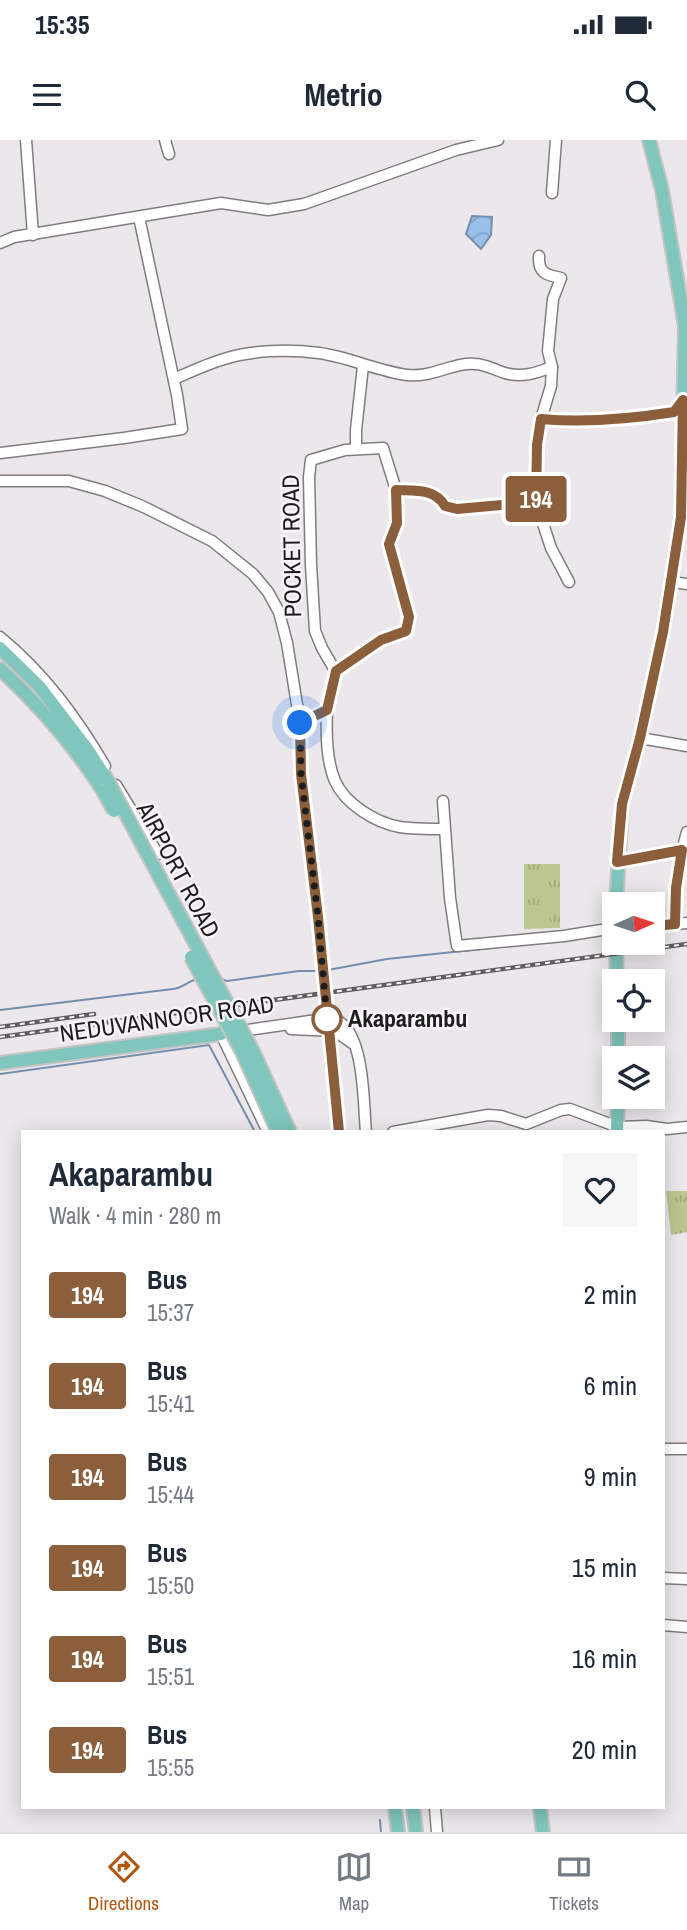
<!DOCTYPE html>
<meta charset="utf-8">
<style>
:root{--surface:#fff;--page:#f6f6f7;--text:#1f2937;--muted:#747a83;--line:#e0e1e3;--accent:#b45309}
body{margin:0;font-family:"Archivo Narrow",sans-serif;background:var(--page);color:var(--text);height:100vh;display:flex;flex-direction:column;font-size:26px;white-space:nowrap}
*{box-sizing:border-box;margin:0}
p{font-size:23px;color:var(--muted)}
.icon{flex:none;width:38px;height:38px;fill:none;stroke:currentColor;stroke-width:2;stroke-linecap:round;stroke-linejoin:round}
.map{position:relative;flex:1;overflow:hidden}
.drawer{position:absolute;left:21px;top:990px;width:644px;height:679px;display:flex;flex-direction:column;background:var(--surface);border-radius:0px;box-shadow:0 4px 18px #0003}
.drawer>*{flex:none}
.badge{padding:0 14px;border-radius:5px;font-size:24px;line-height:46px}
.needle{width:46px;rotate:87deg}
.fabs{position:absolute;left:602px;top:752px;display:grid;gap:14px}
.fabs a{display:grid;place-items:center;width:63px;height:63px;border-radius:0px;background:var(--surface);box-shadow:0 4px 18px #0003;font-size:35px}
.you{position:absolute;width:35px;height:35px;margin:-18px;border:5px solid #fff;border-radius:50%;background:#1a73e8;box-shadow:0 0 0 10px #1a73e833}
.map>.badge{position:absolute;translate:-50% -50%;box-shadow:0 0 0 4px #fff}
.round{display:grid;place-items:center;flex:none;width:74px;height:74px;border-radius:0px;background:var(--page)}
.summary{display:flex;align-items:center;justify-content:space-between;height:119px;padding:0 28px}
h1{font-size:33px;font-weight:800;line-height:52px}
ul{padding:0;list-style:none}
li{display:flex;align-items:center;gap:21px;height:91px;padding:0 28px}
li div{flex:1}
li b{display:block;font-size:26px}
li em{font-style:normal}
li .badge{min-width:77px;font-weight:700;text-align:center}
.status{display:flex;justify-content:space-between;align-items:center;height:49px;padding:0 35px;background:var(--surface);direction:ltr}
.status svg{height:19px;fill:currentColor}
header{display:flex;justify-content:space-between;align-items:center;height:91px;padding:0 28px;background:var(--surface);font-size:32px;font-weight:800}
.menu{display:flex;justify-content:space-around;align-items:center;height:98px;border-top:2px solid var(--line);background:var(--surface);font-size:19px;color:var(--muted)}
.menu a{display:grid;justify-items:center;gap:4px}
.menu .selected{color:var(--accent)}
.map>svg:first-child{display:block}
</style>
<div class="status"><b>15:35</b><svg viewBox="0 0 49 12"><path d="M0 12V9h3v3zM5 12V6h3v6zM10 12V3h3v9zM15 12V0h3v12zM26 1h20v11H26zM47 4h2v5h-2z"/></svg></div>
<header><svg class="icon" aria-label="menu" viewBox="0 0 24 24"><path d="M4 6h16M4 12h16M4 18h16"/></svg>Metrio<svg class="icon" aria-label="search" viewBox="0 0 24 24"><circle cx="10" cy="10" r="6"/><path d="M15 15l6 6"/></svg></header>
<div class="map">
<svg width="687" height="1692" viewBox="0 0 687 1692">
<defs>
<pattern id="park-tufts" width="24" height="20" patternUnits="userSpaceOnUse" patternTransform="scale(1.75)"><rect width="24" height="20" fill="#bbc791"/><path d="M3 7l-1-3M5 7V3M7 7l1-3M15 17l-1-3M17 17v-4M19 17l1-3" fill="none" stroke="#a0aa7d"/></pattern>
<pattern id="water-waves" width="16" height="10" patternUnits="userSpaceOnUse" patternTransform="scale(1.75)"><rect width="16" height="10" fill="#9abfeb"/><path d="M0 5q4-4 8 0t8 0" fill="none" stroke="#84a4c9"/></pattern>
</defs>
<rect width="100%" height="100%" fill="#ebe7eb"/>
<g fill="url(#park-tufts)">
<polygon points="524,724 560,724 560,788 524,789"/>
<polygon points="666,1051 687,1051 687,1092 671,1095"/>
</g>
<polygon fill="url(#water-waves)" stroke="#758eae" stroke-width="2" points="472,76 492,77 491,95 481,109 466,94"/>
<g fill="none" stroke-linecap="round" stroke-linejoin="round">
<g stroke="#758eae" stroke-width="2">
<polyline points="328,830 387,819 510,806"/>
<polyline points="221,839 227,841 299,831 319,831"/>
<path d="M0 870C58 863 116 856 173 849 183 848 189 840 198 839"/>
<polyline points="0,934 209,905 255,992"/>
<polyline points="380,1680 381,1692"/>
</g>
<g stroke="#807d81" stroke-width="13">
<g id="minor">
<polyline points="26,0 33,95"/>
<polyline points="165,0 169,14"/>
<polyline points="552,53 556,0"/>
<polyline points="0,103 14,97 221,63 268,70 304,64 456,10 498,0"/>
<path d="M539 116C538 133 546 135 561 138L553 159 548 211 552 227 551 246 541 279"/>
<path d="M174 239C190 232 207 224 224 219 252 210 289 209 319 213 349 217 377 231 407 235 432 238 453 222 475 224 485 224 495 230 505 233 522 238 536 233 552 227"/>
<polyline points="356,308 356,290 363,226"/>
<polyline points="0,313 124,298 182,289 177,255 139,77"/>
<polyline points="0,341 69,341 105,351 144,367 212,401 253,434 268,452 279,472 287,503 300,583 301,634 318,777"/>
<polyline points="536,362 551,408 569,442"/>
<polyline points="671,442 687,444"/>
<path d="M0 497C44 533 76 577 105 626"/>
<polyline points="336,532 322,508 315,491 311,425 309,337 311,320 345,310 383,308 396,350"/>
<path d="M327 571C326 593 326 620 335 641 345 664 376 683 400 687 414 689 429 689 444 689"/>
<path d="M300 583 327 571 336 532 381 500 406 491 409 477 389 404 397 382 396 350C415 351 434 348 445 366L457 369 536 362 537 305 541 279C586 283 630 279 674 272L683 260"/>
<polyline points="640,598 687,606"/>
<polyline points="116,645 158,714"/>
<polyline points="443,661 450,758 457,806 564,796 614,788"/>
<polyline points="617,722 682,710"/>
<path d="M675 784C676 752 678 722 687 692"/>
<polyline points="653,786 687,783"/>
<polyline points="291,889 335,891 352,903"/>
<polyline points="331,923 339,992"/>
<path d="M268 992 221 894 330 878C366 884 363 964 366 992"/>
<polyline points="393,992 488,975 501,976 526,984 561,970 570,969 618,987 646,986 667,989 687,987"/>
<polyline points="663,1309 687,1309"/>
<polyline points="663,1438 687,1439"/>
<polyline points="663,1485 687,1487"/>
<polyline points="435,1668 437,1692"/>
</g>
</g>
<g stroke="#c4c4c4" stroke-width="16">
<g id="major">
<polyline points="0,508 39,546 88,610 108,641"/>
<path d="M0 529C40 566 74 605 103 651"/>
<polyline points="616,765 622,664 640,598 663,492 681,377 685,186 662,50 649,0"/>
<polyline points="616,803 617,842"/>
<polyline points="618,880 618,919"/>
<polyline points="0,923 221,894"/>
<polyline points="617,992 618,957"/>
<polyline points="395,1668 398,1692"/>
<polyline points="413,1668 416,1692"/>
<polyline points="540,1668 543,1692"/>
</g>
</g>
<use href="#minor" stroke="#fff" stroke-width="10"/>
<use href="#major" stroke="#80c6bc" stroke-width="12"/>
<g stroke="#5f5d5f" stroke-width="4.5">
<g id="rail">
<polyline points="0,887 94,874"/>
<polyline points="0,897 687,804"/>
</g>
</g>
<use href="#rail" stroke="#f8f4f9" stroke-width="2" stroke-dasharray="5" stroke-linecap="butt"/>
<g stroke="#807d81" stroke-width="13" stroke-linecap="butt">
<polyline id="minor-bridge" points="318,777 331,923"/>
</g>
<g stroke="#c4c4c4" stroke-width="16" stroke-linecap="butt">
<g id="major-bridge">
<polyline points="108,641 253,911 290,992"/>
<polyline points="103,651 114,671"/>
<polyline points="191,817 242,912 278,992"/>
</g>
</g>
<use href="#minor-bridge" stroke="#fff" stroke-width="10"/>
<use href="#major-bridge" stroke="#80c6bc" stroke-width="12"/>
</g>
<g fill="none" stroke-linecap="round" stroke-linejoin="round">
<g stroke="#fff" stroke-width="16">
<path id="line" d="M339 992 318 777 301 634 300 583 327 570 336 531 381 500 406 491 409 477 389 404 397 383 396 350C415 351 434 348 445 366L457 369 536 362 537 305 541 279C585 283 630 279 674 272L683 260 681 377 663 492 640 598 622 664 617 722 682 710 676 748 675 784 653 786"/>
</g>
<use href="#line" stroke="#8b5e3c" stroke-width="10"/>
<polyline stroke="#1e1d1e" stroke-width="7" stroke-dasharray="0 12.6" points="300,583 301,634 318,777 327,879"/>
</g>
<circle fill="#fff" stroke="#8b5e3c" stroke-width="3.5" cx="327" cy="879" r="14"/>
<g text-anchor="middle" stroke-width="5" stroke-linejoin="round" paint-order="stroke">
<g font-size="24" fill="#1e1d1e" stroke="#f8f4f9">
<text transform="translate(292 406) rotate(-91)" y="8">POCKET ROAD</text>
<text transform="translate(178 730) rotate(62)" y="8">AIRPORT ROAD</text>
<text transform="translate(167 879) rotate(-8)" y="8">NEDUVANNOOR ROAD</text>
</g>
<g font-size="24" font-weight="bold" fill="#1e1d1e" stroke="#f8f4f9" text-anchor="start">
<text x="348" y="887">Akaparambu</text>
</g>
</g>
</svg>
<div class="fabs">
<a><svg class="needle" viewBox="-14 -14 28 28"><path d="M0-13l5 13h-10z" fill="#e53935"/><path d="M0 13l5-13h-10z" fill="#747a83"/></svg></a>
<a><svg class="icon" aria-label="locate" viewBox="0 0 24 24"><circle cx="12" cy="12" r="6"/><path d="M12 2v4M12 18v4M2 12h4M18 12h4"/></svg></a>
<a><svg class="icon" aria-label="layers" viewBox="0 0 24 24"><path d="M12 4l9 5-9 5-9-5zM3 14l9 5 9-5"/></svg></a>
</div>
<div class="you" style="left:300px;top:583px"></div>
<b class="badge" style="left:536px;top:359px;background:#8b5e3c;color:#fff">194</b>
<section class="drawer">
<div class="summary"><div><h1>Akaparambu</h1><p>Walk · 4 min · 280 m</p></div><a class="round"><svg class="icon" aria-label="heart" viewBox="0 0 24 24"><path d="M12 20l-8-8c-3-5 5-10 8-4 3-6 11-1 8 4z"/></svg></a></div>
<ul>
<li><span class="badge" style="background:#8b5e3c;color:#fff">194</span><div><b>Bus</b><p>15:37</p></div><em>2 min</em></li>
<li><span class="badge" style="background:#8b5e3c;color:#fff">194</span><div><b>Bus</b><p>15:41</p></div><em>6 min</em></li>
<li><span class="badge" style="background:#8b5e3c;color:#fff">194</span><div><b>Bus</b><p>15:44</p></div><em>9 min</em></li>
<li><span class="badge" style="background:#8b5e3c;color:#fff">194</span><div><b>Bus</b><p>15:50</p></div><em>15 min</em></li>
<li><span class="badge" style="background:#8b5e3c;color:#fff">194</span><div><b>Bus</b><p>15:51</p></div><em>16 min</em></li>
<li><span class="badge" style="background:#8b5e3c;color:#fff">194</span><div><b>Bus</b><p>15:55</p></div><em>20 min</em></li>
</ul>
</section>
</div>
<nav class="menu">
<a class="selected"><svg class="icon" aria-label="directions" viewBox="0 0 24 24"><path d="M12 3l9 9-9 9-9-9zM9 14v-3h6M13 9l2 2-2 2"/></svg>Directions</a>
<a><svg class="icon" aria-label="map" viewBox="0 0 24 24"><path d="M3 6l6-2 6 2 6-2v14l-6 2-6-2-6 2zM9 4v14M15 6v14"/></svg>Map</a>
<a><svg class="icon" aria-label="tickets" viewBox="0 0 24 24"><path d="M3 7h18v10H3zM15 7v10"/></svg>Tickets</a>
</nav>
